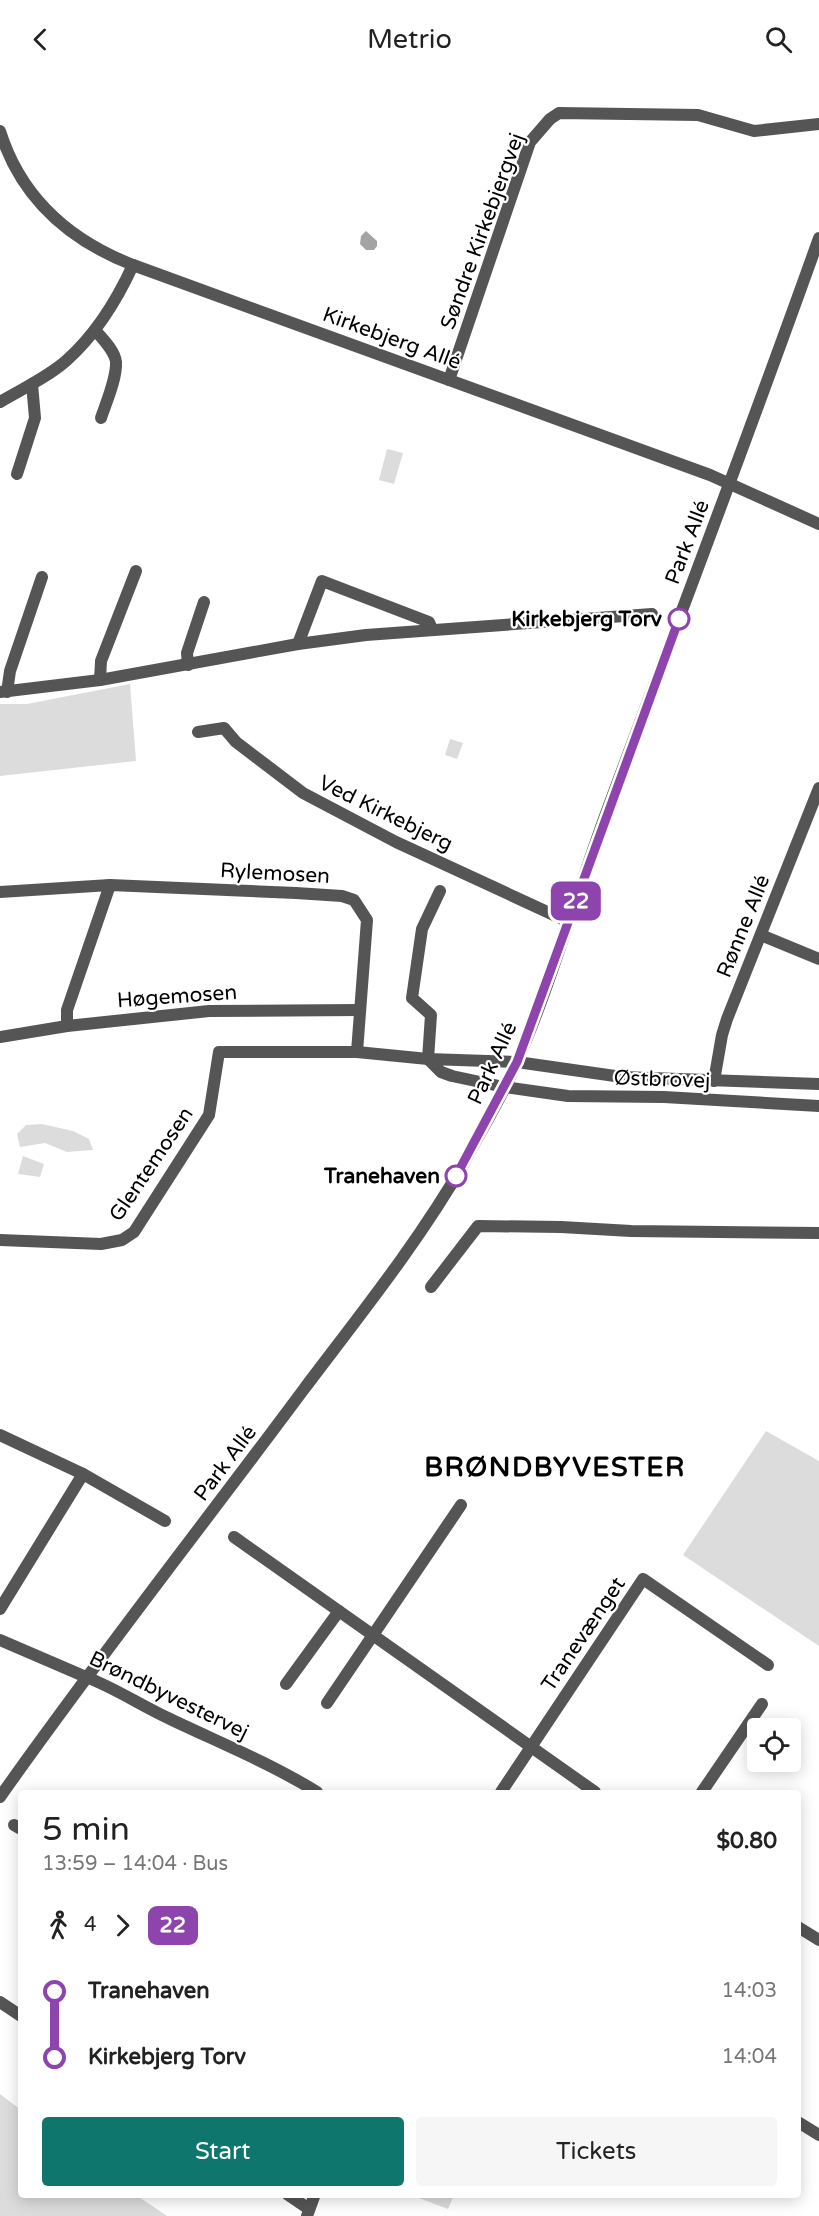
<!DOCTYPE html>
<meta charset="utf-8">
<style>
:root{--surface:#fff;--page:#f6f6f6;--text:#222;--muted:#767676;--accent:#0f766e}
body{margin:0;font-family:"Varela Round",sans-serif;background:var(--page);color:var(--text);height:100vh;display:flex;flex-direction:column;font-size:22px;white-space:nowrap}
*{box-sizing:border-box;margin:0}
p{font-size:20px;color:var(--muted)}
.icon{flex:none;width:33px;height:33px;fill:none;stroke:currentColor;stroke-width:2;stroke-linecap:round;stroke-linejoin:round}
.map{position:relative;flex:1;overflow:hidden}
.panel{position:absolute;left:18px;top:1712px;width:783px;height:408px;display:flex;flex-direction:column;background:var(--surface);border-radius:6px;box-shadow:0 3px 15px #0003}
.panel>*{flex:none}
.badge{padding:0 12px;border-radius:9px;font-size:21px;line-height:39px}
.tools{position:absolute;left:747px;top:1640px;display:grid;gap:12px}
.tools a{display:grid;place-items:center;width:54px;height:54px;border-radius:6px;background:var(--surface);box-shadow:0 3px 15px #0003;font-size:30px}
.map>.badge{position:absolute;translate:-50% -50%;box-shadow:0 0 0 3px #fff}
.legs{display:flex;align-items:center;gap:9px;height:66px;padding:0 24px;font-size:20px}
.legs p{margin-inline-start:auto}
.head{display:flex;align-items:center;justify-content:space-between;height:102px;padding:0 24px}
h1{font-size:33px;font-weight:600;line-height:45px}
.button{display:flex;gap:12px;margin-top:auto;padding:12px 24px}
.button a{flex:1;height:69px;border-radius:6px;background:var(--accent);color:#fff;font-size:24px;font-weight:600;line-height:69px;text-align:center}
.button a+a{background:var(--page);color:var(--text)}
ul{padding:0 24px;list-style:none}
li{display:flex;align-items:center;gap:21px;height:66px;font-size:22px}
li i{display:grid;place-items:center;width:9px;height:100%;margin:0 8px;background:currentColor}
li i::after{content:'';width:15px;height:15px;margin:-8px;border:4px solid;border-radius:50%;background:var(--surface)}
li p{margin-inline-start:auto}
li:first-child i{background:linear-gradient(#0000 50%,currentColor 0)}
li:last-child i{background:linear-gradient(currentColor 50%,#0000 0)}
header{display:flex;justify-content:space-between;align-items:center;height:78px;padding:0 24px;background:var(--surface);font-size:27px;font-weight:600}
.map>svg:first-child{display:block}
</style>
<header><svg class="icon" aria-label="back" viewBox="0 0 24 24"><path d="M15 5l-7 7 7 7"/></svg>Metrio<svg class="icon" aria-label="search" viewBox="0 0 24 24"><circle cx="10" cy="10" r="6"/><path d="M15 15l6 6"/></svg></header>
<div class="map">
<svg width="819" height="2138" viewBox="0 0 819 2138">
<rect width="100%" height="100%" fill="#fff"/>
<g fill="#dcdcdc">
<polygon points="387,371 403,375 394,406 379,402"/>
<polygon points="130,606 136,683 0,698 0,626 27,626"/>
<polygon points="450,661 463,665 457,681 445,677"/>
<polygon points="42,1046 73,1053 89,1061 93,1072 67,1074 45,1065 20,1069 17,1056 26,1047"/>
<polygon points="23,1078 44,1086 40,1099 18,1096"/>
<polygon points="766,1353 819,1383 819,1568 683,1477"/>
<polygon points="0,2016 21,2032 21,2116 136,2117 167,2138 0,2138"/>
<polygon points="411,2117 454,2116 454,2117 448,2131"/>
</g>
<polygon fill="#a3a3a3" points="366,153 377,163 377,168 374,172 366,172 360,166 361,158"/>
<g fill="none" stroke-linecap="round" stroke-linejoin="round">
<g stroke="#555" stroke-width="12">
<path d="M0 53C21 120 69 162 133 187L710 397 819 446"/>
<path d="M95 252C103 261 115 273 116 284 117 300 106 325 101 340"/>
<polyline points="449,302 530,64 550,41 559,35 698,37 754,53 819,46"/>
<path d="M0 324C22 311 48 299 67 282 96 256 117 222 133 187"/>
<polyline points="17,396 35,340 32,306"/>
<polyline points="298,566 322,503 429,544 432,551"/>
<polyline points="188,587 187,575 204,524"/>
<polyline points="100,602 101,583 136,493"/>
<polyline points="0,614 100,602 298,566 366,557 652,536"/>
<polyline points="7,614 10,593 42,499"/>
<polyline points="198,654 224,650 236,664 303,715 396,764 569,844"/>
<polyline points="0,814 110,807 296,815 342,818 354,822 367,842 357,974"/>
<polyline points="761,857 819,881"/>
<polyline points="67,948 67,932 110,807"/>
<polyline points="0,959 67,948 209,933 359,932"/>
<polyline points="428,981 431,937 412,920 422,851 440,813"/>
<polyline points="428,981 441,994 452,998 504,1009"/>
<polyline points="714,1003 722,957 727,941 819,710"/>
<polyline points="0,1162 101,1166 122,1162 134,1154 209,1037 219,974 357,974 428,981 517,984"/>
<polyline points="431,1209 478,1148 561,1149 631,1153 819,1155"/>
<polyline points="0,1357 83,1396 165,1443"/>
<polyline points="234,1459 595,1714"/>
<polyline points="0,1531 83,1396"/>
<path d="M86 1599C115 1610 140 1627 168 1640 218 1664 270 1685 317 1714"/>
<polyline points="286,1606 339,1533"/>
<polyline points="327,1625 461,1427"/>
<polyline points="501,1714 643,1501 768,1587"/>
<polyline points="702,1714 762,1626"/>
<polyline points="14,1747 21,1751"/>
<polyline points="798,1849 819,1862"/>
<polyline points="0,1924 21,1938"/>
<polyline points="798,2044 819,2057"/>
<polyline points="287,2116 309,2131"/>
<polyline points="307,2138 315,2116"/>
</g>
<g stroke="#555" stroke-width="12">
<polyline points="517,984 622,999 819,1006"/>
<polyline points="504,1009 568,1018 664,1019 819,1028"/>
<polyline points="0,1562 86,1599"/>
<path d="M0 1719C98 1580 203 1447 304 1311 359 1238 418 1165 464 1085 482 1051 503 1017 518 982 553 900 577 813 608 730 679 540 751 351 819 160"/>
</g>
</g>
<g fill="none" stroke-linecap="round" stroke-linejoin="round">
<g stroke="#fff" stroke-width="14">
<polyline id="line-1" points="456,1098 517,984 679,541"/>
</g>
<use href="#line-1" stroke="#8e44ad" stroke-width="9"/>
</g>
<g fill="#fff" stroke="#8e44ad" stroke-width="3">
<circle cx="679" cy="541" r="10"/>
<circle cx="456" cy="1098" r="10"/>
</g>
<g text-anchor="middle" stroke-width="4.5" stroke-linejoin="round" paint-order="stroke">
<g font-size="21" fill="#000" stroke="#fff">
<text transform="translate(482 153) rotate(-70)" y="7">Søndre Kirkebjergvej</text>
<text transform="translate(392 260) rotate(20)" y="7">Kirkebjerg Allé</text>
<text transform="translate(687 464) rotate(-69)" y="7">Park Allé</text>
<text transform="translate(386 735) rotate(26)" y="7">Ved Kirkebjerg</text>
<text transform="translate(275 795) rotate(3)" y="7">Rylemosen</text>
<text transform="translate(743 848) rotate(-68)" y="7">Rønne Allé</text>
<text transform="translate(177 918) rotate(-4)" y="7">Høgemosen</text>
<text transform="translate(492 985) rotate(-65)" y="7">Park Allé</text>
<text transform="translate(662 1001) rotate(2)" y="7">Østbrovej</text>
<text transform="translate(151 1086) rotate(-56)" y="7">Glentemosen</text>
<text transform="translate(225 1385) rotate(-53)" y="7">Park Allé</text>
<text transform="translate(583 1556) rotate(-56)" y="7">Tranevænget</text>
<text transform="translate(169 1617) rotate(26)" y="7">Brøndbyvestervej</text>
</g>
<g font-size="21" font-weight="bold" fill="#000" stroke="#fff" text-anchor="end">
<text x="662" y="548">Kirkebjerg Torv</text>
<text x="440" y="1105">Tranehaven</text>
</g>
<g font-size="27" font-weight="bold" letter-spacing="1.5" fill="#000" stroke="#fff">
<text x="555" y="1398">BRØNDBYVESTER</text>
</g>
</g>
</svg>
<div class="tools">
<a><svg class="icon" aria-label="locate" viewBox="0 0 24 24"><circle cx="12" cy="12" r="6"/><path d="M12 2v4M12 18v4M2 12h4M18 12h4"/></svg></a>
</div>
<b class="badge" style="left:576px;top:823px;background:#8e44ad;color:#fff">22</b>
<section class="panel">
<div class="head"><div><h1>5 min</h1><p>13:59 – 14:04 · Bus</p></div><b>$0.80</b></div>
<div class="legs"><svg class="icon" aria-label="walk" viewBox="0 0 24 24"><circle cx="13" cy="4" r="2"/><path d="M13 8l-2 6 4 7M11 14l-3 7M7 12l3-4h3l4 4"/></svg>4<svg class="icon" aria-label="forward" viewBox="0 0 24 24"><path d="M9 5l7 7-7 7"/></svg><b class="badge" style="background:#8e44ad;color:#fff">22</b></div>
<ul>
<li><i style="color:#8e44ad"></i><b>Tranehaven</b><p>14:03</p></li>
<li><i style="color:#8e44ad"></i><b>Kirkebjerg Torv</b><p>14:04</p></li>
</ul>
<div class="button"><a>Start</a><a>Tickets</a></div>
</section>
</div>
